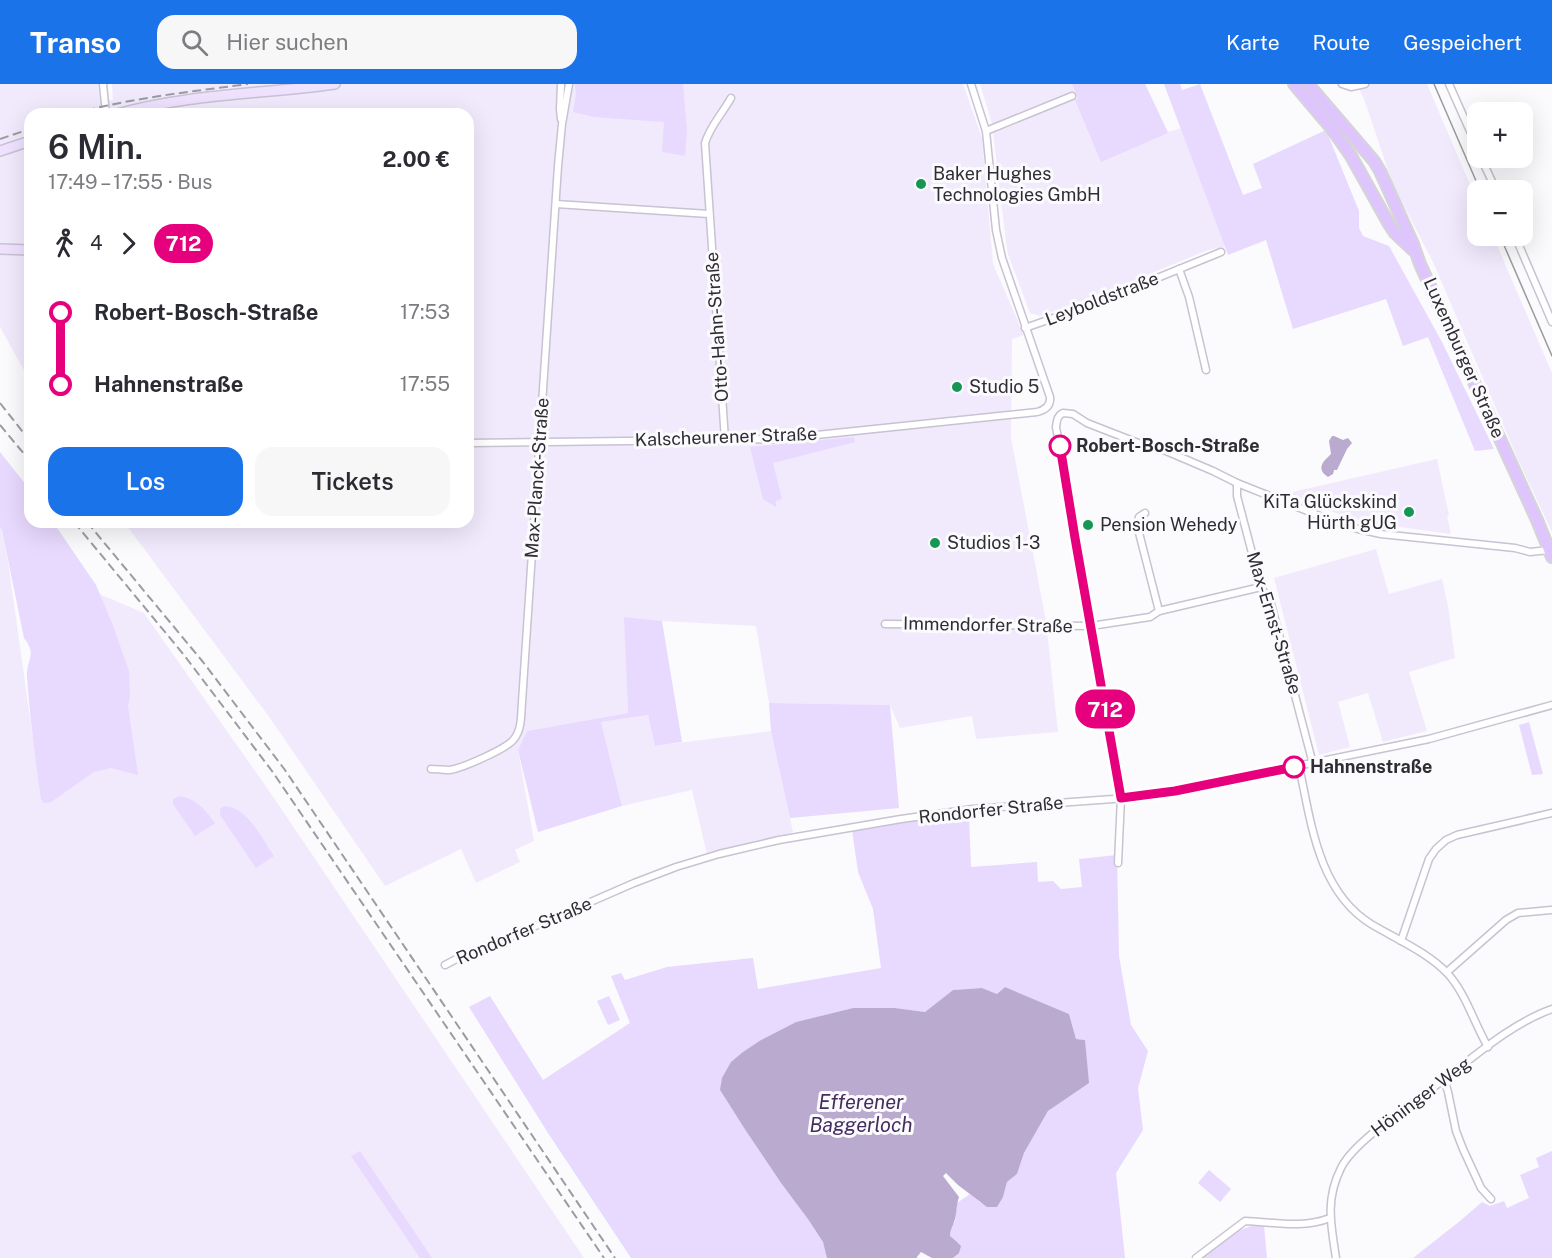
<!DOCTYPE html>
<html lang="de">
<meta charset="utf-8">
<style>
:root{--surface:#fff;--page:#f7f7f7;--text:#2b2b33;--muted:#7c7c81;--accent:#1a73e8}
body{margin:0;font-family:"Public Sans",sans-serif;background:var(--page);color:var(--text);height:100vh;display:flex;flex-direction:column;font-size:22px;white-space:nowrap}
*{box-sizing:border-box;margin:0}
p{font-size:20px;color:var(--muted)}
.icon{flex:none;width:33px;height:33px;fill:none;stroke:currentColor;stroke-width:2;stroke-linecap:round;stroke-linejoin:round}
.map{position:relative;flex:1;overflow:hidden}
.sheet{position:absolute;left:24px;top:24px;width:450px;height:420px;display:flex;flex-direction:column;background:var(--surface);border-radius:18px;box-shadow:0 6px 24px #0002}
.sheet>*{flex:none}
.badge{padding:0 12px;border-radius:20px;font-size:21px;line-height:39px}
.fabs{position:absolute;left:1467px;top:18px;display:grid;gap:12px}
.fabs a{display:grid;place-items:center;width:66px;height:66px;border-radius:12px;background:var(--surface);box-shadow:0 6px 24px #0002;font-size:30px}
.map>.badge{position:absolute;translate:-50% -50%;box-shadow:0 0 0 3px #fff}
.legs{display:flex;align-items:center;gap:9px;height:66px;padding:0 24px;font-size:20px}
.legs p{margin-inline-start:auto}
.head{display:flex;align-items:center;justify-content:space-between;height:102px;padding:0 24px}
h1{font-size:33px;font-weight:600;line-height:45px}
.button{display:flex;gap:12px;margin-top:auto;padding:12px 24px}
.button a{flex:1;height:69px;border-radius:18px;background:var(--accent);color:#fff;font-size:24px;font-weight:600;line-height:69px;text-align:center}
.button a+a{background:var(--page);color:var(--text)}
ul{padding:0 24px;list-style:none}
li{display:flex;align-items:center;gap:21px;height:72px;font-size:22px}
li i{display:grid;place-items:center;width:9px;height:100%;margin:0 8px;background:currentColor}
li i::after{content:'';width:15px;height:15px;margin:-8px;border:4px solid;border-radius:50%;background:var(--surface)}
li p{margin-inline-start:auto}
li:first-child i{background:linear-gradient(#0000 50%,currentColor 0)}
li:last-child i{background:linear-gradient(currentColor 50%,#0000 0)}
header{display:flex;align-items:center;gap:36px;box-sizing:border-box;height:84px;padding:0 30px;background:var(--accent);color:#fff}
header strong{font-size:28px}
nav{display:flex;gap:33px;margin-inline-start:auto;font-size:21px}
.search{width:420px;height:54px;background:var(--page);display:flex;align-items:center;gap:15px;box-sizing:border-box;padding:0 21px;border-radius:18px;color:var(--muted);font-size:22px}
.map>svg:first-child{display:block}
</style>
<header>
<strong>Transo</strong>
<div class="search"><svg class="icon" aria-label="search" viewBox="0 0 24 24"><circle cx="10" cy="10" r="6"/><path d="M15 15l6 6"/></svg>Hier suchen</div>
<nav><a>Karte</a><a>Route</a><a>Gespeichert</a></nav>
</header>
<div class="map">
<svg width="1552" height="1174" viewBox="0 0 1552 1174">
<rect width="100%" height="100%" fill="#fbfafd"/>
<g fill="#f1eafd">
<polygon points="0,0 98,0 100,19 113,16 112,0 963,0 982,54 993,180 1024,251 1012,255 1011,354 1046,537 1058,648 976,655 972,632 900,644 890,621 769,619 756,542 662,537 625,533 628,629 527,647 518,666 534,757 515,766 520,778 476,799 461,765 385,802 270,634 124,438 468,438 468,30 30,30 30,297 0,243"/>
<polygon points="980,0 1145,0 1168,48 1181,44 1225,163 1208,166 1091,214 1040,232 1030,229 1008,170 1006,158 992,40"/>
<polygon points="1357,0 1427,0 1477,117 1478,152 1493,152 1552,289 1552,448 1519,378 1433,178 1393,101 1364,15"/>
<polygon points="1437,375 1449,431 1447,432 1451,450 1363,438 1345,430 1338,430 1293,411 1292,408"/>
<polygon points="0,443 2,446 9,484 36,677 85,504 144,529 274,714 584,1174 0,1174"/>
<polygon points="1376,465 1389,510 1442,495 1448,522 1455,574 1409,588 1427,647 1383,658 1368,609 1338,618 1350,663 1319,671 1274,494"/>
<polygon points="648,631 655,662 771,647 793,748 708,775 692,706 622,722 601,638"/>
</g>
<g fill="#e8d9fe">
<polygon points="575,0 683,0 687,47 685,72 662,68 664,38 594,33 573,28 576,10"/>
<polygon points="1072,0 1145,0 1168,49 1101,78 1075,16 1078,14"/>
<polygon points="1164,0 1180,0 1182,6 1200,0 1243,111 1262,104 1253,80 1326,46 1359,127 1359,144 1363,152 1389,162 1442,258 1494,365 1475,367 1428,253 1403,262 1386,215 1293,245 1266,156 1228,171"/>
<polygon points="854,353 855,358 773,379 782,415 776,417 776,423 763,415 750,363"/>
<path d="M0 368 30 406V438H53L96 501 112 539 129 587 130 611 128 622 138 691 111 684 94 688 51 718 44 719 41 715C35 674 30 634 27 593 26 574 38 572 24 554L2 446 0 443Z"/>
<polygon points="624,533 662,537 682,658 655,662 648,631 601,638 622,722 538,748 518,666 527,647 628,629"/>
<polygon points="769,619 890,621 899,724 790,734 771,647"/>
<polygon points="1529,638 1543,690 1532,691 1519,641"/>
<path d="M180 712C197 715 205 726 215 739L195 752 173 720V715Z"/>
<path d="M224 722C248 723 262 755 274 772L256 784 220 731V725Z"/>
<path d="M969 733 971 783 1037 778 1038 798 1053 797 1061 805 1082 803 1079 775 1117 771 1119 872 1131 941 1148 967 1138 1004 1143 1046 1116 1089 1125 1174H953L955 1173 956 1157 950 1152V1146L955 1137 957 1119 970 1110 981 1119 1003 1113 1007 1098 1017 1090 1024 1069 1048 1027 1088 999 1085 956 1076 955 1069 930 1005 903 997 910 982 904 953 906 925 928 895 924H853L796 938 761 956 720 1006C739 1037 759 1067 779 1096 793 1117 826 1149 827 1174H631L548 1049 469 923 490 912 543 996 630 939 611 892 621 889 625 896 667 883 753 874 758 905 881 884 873 825 858 788 852 746 907 737Z"/>
<polygon points="609,912 620,936 608,941 597,917"/>
<polygon points="360,1067 432,1174 420,1174 351,1072"/>
<polygon points="1552,1067 1552,1174 1413,1174 1460,1137 1482,1118 1490,1122 1504,1117 1507,1124 1529,1114 1520,1091 1539,1083 1536,1074"/>
<polygon points="1209,1086 1231,1105 1220,1118 1198,1099"/>
<polygon points="1254,1141 1264,1142 1267,1174 1200,1174 1235,1148"/>
</g>
<g fill="#baaad0">
<path d="M1332 352H1334L1343 356 1348 354 1352 359 1347 365 1337 386H1334L1333 390 1328 393C1315 384 1324 377 1331 370L1329 357Z"/>
<path d="M1005 903 1069 930 1076 955 1085 956 1089 999 1048 1027 1024 1069 1017 1090 1007 1098 1003 1113 997 1123H987L958 1101 946 1089 943 1092 959 1113C956 1121 957 1130 954 1138 952 1144 950 1146 950 1152L956 1157 961 1162 959 1169 953 1174H932L921 1168 917 1173V1174H827L823 1158 808 1135 781 1099 744 1044 720 1006 722 994 731 978 743 968 761 956 796 938 853 924H895L925 928 953 906 982 904 997 910Z"/>
</g>
<g fill="none" stroke-linecap="round" stroke-linejoin="round">
<g stroke="#c8c2d2" stroke-width="9">
<g id="minor">
<polyline points="103,0 106,30"/>
<polyline points="561,0 560,25 561,35"/>
<polyline points="1342,0 1351,3 1365,0"/>
<polyline points="1449,0 1478,65"/>
<polyline points="986,47 1072,12"/>
<polyline points="1481,74 1496,106"/>
<polyline points="556,120 709,130"/>
<polyline points="1515,152 1552,238"/>
<polyline points="1179,185 1189,213 1206,286"/>
<polyline points="1025,244 1096,219 1221,168"/>
<path d="M725 356 705 59C710 42 722 30 731 14"/>
<path d="M468 359 778 355 1037 328C1045 326 1051 322 1050 313L1002 174 996 146 986 47 971 0"/>
<polyline points="1237,399 1237,412 1261,503 1271,520 1313,680"/>
<polyline points="1145,429 1139,433 1137,441 1159,527"/>
<polyline points="885,540 1091,542 1150,533 1159,527 1261,503"/>
<path d="M1299 682C1311 738 1318 807 1371 840 1396 855 1429 869 1448 890 1466 910 1474 939 1488 963"/>
<path d="M431 685C437 685 444 686 450 686 462 684 507 665 514 655 522 645 521 631 522 618L558 82 562 40 569 0"/>
<path d="M1118 779 1121 714 1056 343C1057 336 1057 332 1063 329L1073 330 1087 339 1146 362 1166 367 1213 387 1237 399 1330 436 1358 445 1381 450 1515 464 1530 468 1549 466"/>
<polyline points="1401,857 1429,775 1436,765 1446,756 1457,751 1552,729"/>
<polyline points="445,881 464,871 508,854 634,799 676,783 719,770 779,756 901,735 973,725 1113,715 1175,707 1429,655 1552,621"/>
<polyline points="1447,888 1506,836 1518,829 1551,826"/>
<polyline points="1444,995 1448,1008 1456,1047 1463,1065 1481,1104 1491,1115"/>
<path d="M1196 1174 1245 1137C1273 1138 1302 1145 1330 1134"/>
<path d="M1336 1174C1331 1141 1325 1116 1341 1084 1353 1059 1406 1024 1430 1006 1467 979 1509 940 1552 925"/>
</g>
</g>
<g stroke="#c8c2d2" stroke-width="12">
<g id="secondary">
<path d="M117 30C187 10 263 10 335 0"/>
<polyline points="0,67 30,57"/>
<polyline points="0,165 30,166"/>
</g>
</g>
<g stroke="#d5d5d6" stroke-width="14">
<g id="primary">
<polyline points="1294,0 1332,45 1351,72 1389,140 1395,149 1413,166"/>
<polyline points="1308,0 1374,77 1380,87 1413,160 1420,180 1537,436 1552,473"/>
</g>
</g>
<use href="#minor" stroke="#fff" stroke-width="6"/>
<use href="#secondary" stroke="#efe2ff" stroke-width="9"/>
<use href="#primary" stroke="#dfc5fe" stroke-width="10"/>
<g stroke="#9c9b9f" stroke-width="1.5">
<polyline points="1434,0 1480,106"/>
<polyline points="1500,152 1552,272"/>
</g>
<g stroke="#9c9b9f" stroke-width="2" stroke-dasharray="9 4.5" stroke-linecap="butt">
<path d="M73 30C130 14 189 8 248 0"/>
<polyline points="0,55 30,45"/>
<polyline points="0,319 30,357"/>
<polyline points="0,341 30,377"/>
<polyline points="74,438 184,571 272,687 604,1174"/>
<polyline points="87,438 203,578 285,686 615,1174"/>
</g>
</g>
<g fill="none" stroke-linecap="round" stroke-linejoin="round">
<g stroke="#fff" stroke-width="14">
<polyline id="line-1" points="1060,362 1075,454 1121,714 1175,707 1294,683"/>
</g>
<use href="#line-1" stroke="#e6007e" stroke-width="9"/>
</g>
<g fill="#159655" stroke="#fbfafd" stroke-width="2">
<circle cx="921" cy="100" r="6"/>
<circle cx="957" cy="303" r="6"/>
<circle cx="1409" cy="428" r="6"/>
<circle cx="1088" cy="441" r="6"/>
<circle cx="935" cy="459" r="6"/>
</g>
<g fill="#fff" stroke="#e6007e" stroke-width="3">
<circle cx="1060" cy="362" r="10"/>
<circle cx="1294" cy="683" r="10"/>
</g>
<g text-anchor="middle" stroke-width="6" stroke-linejoin="round" paint-order="stroke">
<g font-size="18" fill="#2f2d33" stroke="#fbfafd" text-anchor="start">
<text x="933" y="96">Baker Hughes<tspan x="933" dy="21">Technologies GmbH</tspan></text>
<text x="969" y="309">Studio 5</text>
<text x="1397" y="424" text-anchor="end">KiTa Glückskind<tspan x="1397" dy="21">Hürth gUG</tspan></text>
<text x="1100" y="447">Pension Wehedy</text>
<text x="947" y="465">Studios 1-3</text>
</g>
<g font-size="18" fill="#2f2d33" stroke="#fbfafd">
<text transform="translate(1102 215) rotate(-21)" y="6">Leyboldstraße</text>
<text transform="translate(717 243) rotate(-94)" y="6">Otto-Hahn-Straße</text>
<text transform="translate(1464 274) rotate(66)" y="6">Luxemburger Straße</text>
<text transform="translate(726 353) rotate(-2)" y="6">Kalscheurener Straße</text>
<text transform="translate(537 394) rotate(-86)" y="6">Max-Planck-Straße</text>
<text transform="translate(1274 539) rotate(73)" y="6">Max-Ernst-Straße</text>
<text transform="translate(988 541) rotate(1)" y="6">Immendorfer Straße</text>
<text transform="translate(991 726) rotate(-6)" y="6">Rondorfer Straße</text>
<text transform="translate(524 847) rotate(-23)" y="6">Rondorfer Straße</text>
<text transform="translate(1421 1013) rotate(-37)" y="6">Höninger Weg</text>
</g>
<g font-size="18" font-weight="bold" fill="#2f2d33" stroke="#fbfafd" text-anchor="start">
<text x="1076" y="368">Robert-Bosch-Straße</text>
<text x="1310" y="689">Hahnenstraße</text>
</g>
<g font-size="20" font-style="italic" fill="#442d5e" stroke="#fbfafd">
<text x="861" y="1025">Efferener<tspan x="861" dy="23">Baggerloch</tspan></text>
</g>
</g>
</svg>
<div class="fabs">
<a>+</a>
<a>−</a>
</div>
<b class="badge" style="left:1105px;top:625px;background:#e6007e;color:#fff">712</b>
<section class="sheet">
<div class="head"><div><h1>6 Min.</h1><p>17:49 – 17:55 · Bus</p></div><b>2.00 €</b></div>
<div class="legs"><svg class="icon" aria-label="walk" viewBox="0 0 24 24"><circle cx="13" cy="4" r="2"/><path d="M13 8l-2 6 4 7M11 14l-3 7M7 12l3-4h3l4 4"/></svg>4<svg class="icon" aria-label="forward" viewBox="0 0 24 24"><path d="M9 5l7 7-7 7"/></svg><b class="badge" style="background:#e6007e;color:#fff">712</b></div>
<ul>
<li><i style="color:#e6007e"></i><b>Robert-Bosch-Straße</b><p>17:53</p></li>
<li><i style="color:#e6007e"></i><b>Hahnenstraße</b><p>17:55</p></li>
</ul>
<div class="button"><a>Los</a><a>Tickets</a></div>
</section>
</div>
